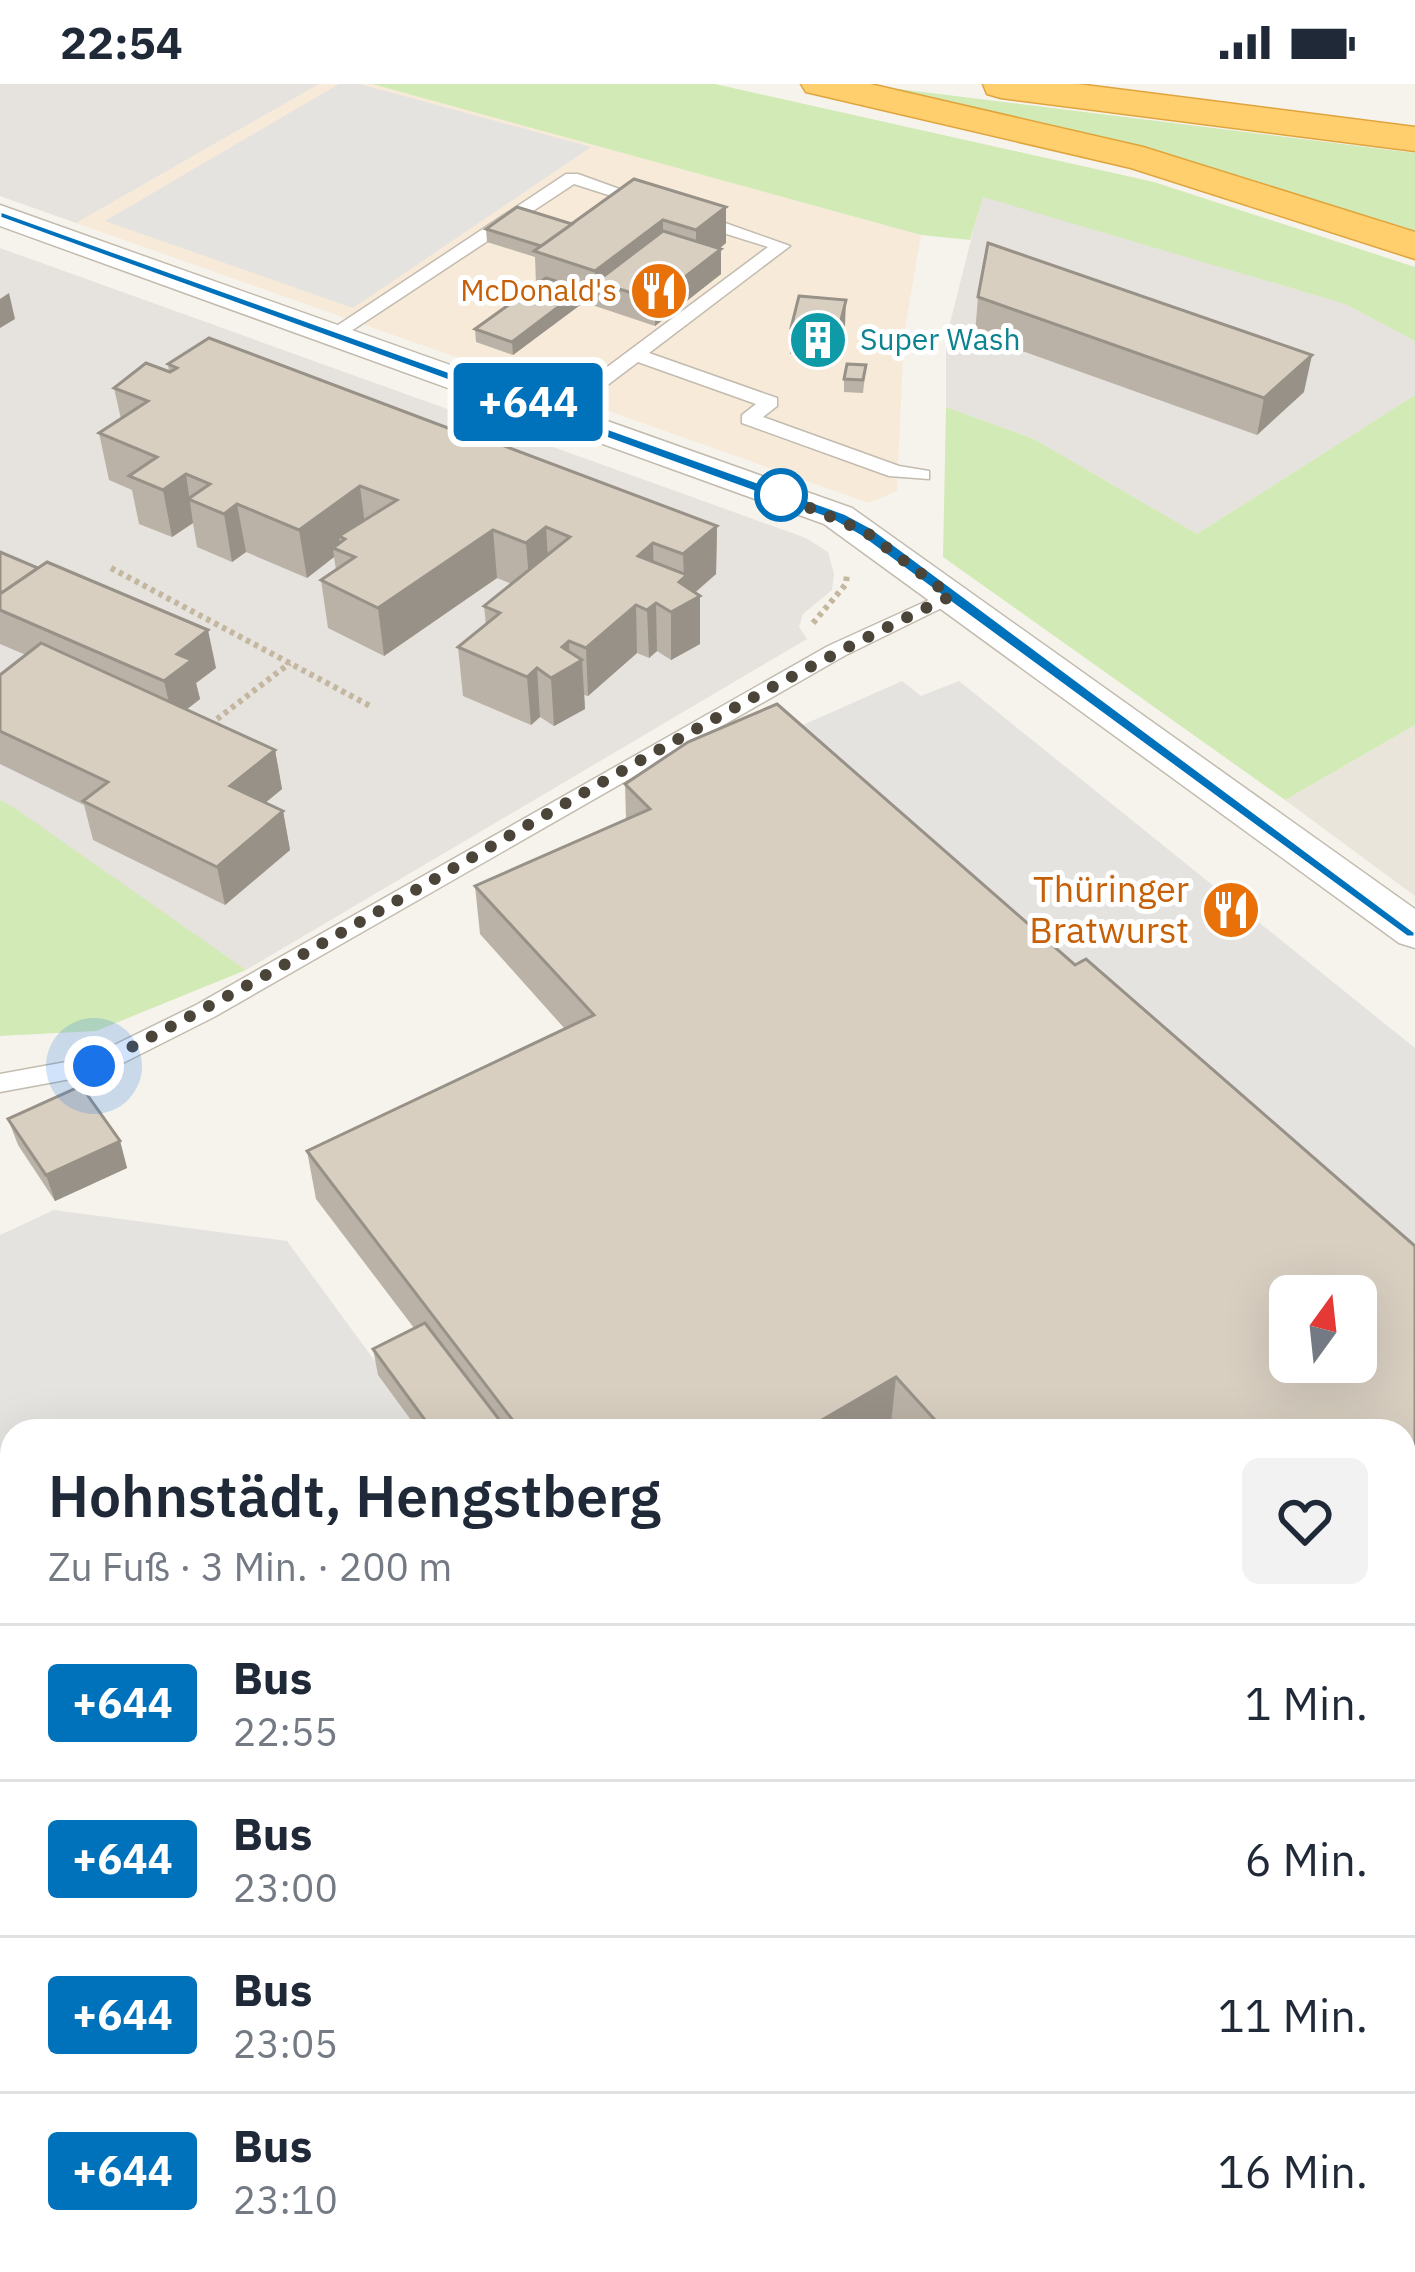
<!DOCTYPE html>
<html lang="de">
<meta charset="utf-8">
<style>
:root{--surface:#fff;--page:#f2f2f3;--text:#1f2937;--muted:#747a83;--line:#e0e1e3}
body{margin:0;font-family:"IBM Plex Sans",sans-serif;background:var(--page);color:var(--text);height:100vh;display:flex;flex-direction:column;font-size:45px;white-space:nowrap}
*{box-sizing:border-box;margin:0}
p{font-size:39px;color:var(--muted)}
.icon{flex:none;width:66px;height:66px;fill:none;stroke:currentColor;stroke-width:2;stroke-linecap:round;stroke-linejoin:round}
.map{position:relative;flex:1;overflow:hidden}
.drawer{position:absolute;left:0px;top:1335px;width:1416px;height:855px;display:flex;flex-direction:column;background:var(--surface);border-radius:36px 36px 0 0;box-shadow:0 12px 48px #0002}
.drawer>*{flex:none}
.badge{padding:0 24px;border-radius:9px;font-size:42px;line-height:78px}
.needle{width:78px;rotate:15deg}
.fabs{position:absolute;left:1269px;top:1191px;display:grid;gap:24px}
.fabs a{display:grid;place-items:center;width:108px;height:108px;border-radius:18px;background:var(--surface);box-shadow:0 12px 48px #0002;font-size:60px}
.you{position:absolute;width:60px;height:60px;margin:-30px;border:9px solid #fff;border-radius:50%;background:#1a73e8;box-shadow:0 0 0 18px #1a73e833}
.map>.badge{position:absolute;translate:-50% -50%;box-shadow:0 0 0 6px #fff}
.round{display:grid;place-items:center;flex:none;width:126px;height:126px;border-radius:18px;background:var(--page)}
.headline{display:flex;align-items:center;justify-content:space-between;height:204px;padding:0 48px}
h1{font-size:57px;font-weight:600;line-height:90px}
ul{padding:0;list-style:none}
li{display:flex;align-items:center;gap:36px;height:156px;padding:0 48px;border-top:3px solid var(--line)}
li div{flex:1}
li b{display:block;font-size:45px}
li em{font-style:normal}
li .badge{min-width:132px;font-weight:700;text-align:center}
.status{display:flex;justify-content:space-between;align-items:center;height:84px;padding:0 60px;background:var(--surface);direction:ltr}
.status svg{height:33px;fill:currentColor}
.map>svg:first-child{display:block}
</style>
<div class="status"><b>22:54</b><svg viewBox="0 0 49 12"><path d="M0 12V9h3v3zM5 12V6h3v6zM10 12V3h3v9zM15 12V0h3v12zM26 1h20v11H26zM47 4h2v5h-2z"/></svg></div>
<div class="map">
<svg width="1415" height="2188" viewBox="0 0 1415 2188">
<rect width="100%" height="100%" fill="#f6f3ec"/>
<g fill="#eae5da">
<polygon points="1415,641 1415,812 1285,716"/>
<polygon points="1415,1982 1415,2188 0,2188 0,1997 12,1989 12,2178 1404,2178 1404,1992"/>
</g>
<polygon fill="#f7ead8" points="319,0 372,0 921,151 904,250 897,407 869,419 76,139"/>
<g fill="#e6e2dd">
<polygon points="0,0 319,0 76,139 0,112"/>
<polygon points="982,112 1345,220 1415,257 1415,311 1197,450 1034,355 946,323 946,255"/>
<polygon points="0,164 806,454 828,468 834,490 832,506 803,530 799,543 807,555 246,886 0,716"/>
</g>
<g fill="#d2eab5">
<polygon points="372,0 715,0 1154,98 1415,183 1415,257 1345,220 983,113 970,156 921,151"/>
<polygon points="858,0 1415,69 1415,147 1120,57"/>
<polygon points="1415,311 1415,641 1285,716 943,473 946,323 1034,355 1197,450"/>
<polygon points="0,716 13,723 246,886 96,947 0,952"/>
</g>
<g fill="#e5e3e0">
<polygon points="339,0 360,0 591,63 353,224 105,137"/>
<polygon points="902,597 921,612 959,597 1415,964 1415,1224 787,648"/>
<polygon points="54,1126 287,1157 426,1347 12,1347 12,1591 7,1594 0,1581 0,1151"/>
</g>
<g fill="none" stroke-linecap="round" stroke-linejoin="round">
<g stroke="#c2bbae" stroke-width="3">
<g id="lane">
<polygon points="566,90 578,90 658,119 649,124 574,100 342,253 326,249"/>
<polygon points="685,129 697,129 790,162 649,269 777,314 777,322 763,333 899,382 929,387 929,395 889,392 742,339 742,331 756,320 638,278 565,333 551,333 551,325 768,163 685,137"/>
<polygon points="951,506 962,512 958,516 844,572 214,933 103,989 0,1008 0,990 88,974 196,921 828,562"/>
<polygon points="1404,2061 1415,2066 1415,2112 1404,2107"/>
</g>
</g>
<g stroke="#c2bbae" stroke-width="3">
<polygon id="street" points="0,121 852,424 1415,825 1415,864 1399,859 824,440 0,142"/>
</g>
<g stroke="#e6c16a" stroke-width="3">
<g id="primary">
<polygon points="1415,1843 1415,1932 1404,1936 1404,1847"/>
<polygon points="999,2178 1101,2178 1096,2188 994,2188"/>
</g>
</g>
<g stroke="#e0a43c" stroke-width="3">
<g id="highway">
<polygon points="801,0 870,0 1143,63 1415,148 1415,175 1131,84 806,8"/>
<polygon points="983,0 1077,0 1415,43 1415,67 1001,14 987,10"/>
</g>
</g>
<g stroke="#c4b79f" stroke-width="6" stroke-dasharray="4.5 4.5" stroke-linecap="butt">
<polyline points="111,484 372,623"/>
<polyline points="813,539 846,500 847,489"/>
<polyline points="217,635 290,579"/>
</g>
<use href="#lane" fill="#fff" fill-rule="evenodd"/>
<use href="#street" fill="#fff" fill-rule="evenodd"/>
<use href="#primary" fill="#ffe39c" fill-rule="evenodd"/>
<use href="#highway" fill="#ffcf6e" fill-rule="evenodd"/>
</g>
<g fill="#bab2a6">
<polygon points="634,95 726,159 719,165 721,190 655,242 583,218 513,271 476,258 475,245 536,200 535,173 487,158 486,145 572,140"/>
<polygon points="978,213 1304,308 1257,351 975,250"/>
<polygon points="845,241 837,274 790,270 791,244"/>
<polygon points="168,280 477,355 505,356 505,362 717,442 716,490 695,509 700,512 700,560 671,576 657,567 649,574 637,569 588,612 584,611 585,625 554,642 540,633 531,641 463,612 458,563 486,541 484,522 512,500 497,494 384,572 328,544 321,496 336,486 334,473 307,494 246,468 232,478 197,463 193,439 172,453 139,440 132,406 109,396 99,349 121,335 114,304 169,288"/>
<polygon points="866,281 863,309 844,308 844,295"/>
<polygon points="0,468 216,584 196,599 200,615 186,626 275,666 282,705 265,719 283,727 290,766 225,821 93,756 84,721 0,680 0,591 26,571 0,560"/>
<polygon points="625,700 1075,881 1415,1162 1415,1604 1404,1612 1404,1347 898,1347 891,1339 878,1347 419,1347 378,1291 373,1265 414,1244 316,1115 307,1067 565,945 480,850 475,802 626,735"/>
<polygon points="8,1035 120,1057 127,1084 55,1117 18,1061"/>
</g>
<g fill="#979187">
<polygon points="726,123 726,159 696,183 696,146"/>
<polygon points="663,136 663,172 596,198 595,187"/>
<polygon points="721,165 721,190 655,242 655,216"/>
<polygon points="582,205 583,219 513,271 512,258"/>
<polygon points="9,209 15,235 0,244 0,215"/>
<polygon points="846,216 845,241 837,274 838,248"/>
<polygon points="1312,271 1304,308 1257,351 1264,314"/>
<polygon points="186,390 193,439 172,453 163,406"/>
<polygon points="360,402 366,449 345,455 339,452 341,467 333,464 334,473 307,494 299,446"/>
<polygon points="237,420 246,468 232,478 224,430"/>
<polygon points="717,442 716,490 687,515 700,512 700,560 671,576 671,528 679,498 684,494 683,470"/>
<polygon points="546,443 549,491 530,507 526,459"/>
<polygon points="493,446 497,494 384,572 378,524"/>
<polygon points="653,459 654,507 638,472"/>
<polygon points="656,519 657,567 649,574 647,526"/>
<polygon points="636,521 637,569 588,612 586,564"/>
<polygon points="208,546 216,584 196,599 200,615 173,636 164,597 177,570"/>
<polygon points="569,557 570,583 582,576 585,625 554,642 551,594 562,563"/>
<polygon points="537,584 540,633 531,641 527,593"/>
<polygon points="275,666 282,705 238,741 230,702"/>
<polygon points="283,727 290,766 225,821 217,783"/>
<polygon points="120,1057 127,1084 55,1117 46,1091"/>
<polygon points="896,1293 891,1339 878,1347 803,1347"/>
<polygon points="1415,1576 1415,1604 1404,1612 1404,1584"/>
</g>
<g fill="#d8cfc1" stroke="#979187" stroke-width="3" fill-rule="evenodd">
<polygon points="634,95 726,123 696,146 663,136 595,187 534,167"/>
<polygon points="517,123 572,140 541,162 486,145"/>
<polygon points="663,147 721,165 655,216 596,198"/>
<polygon points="988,159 1312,271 1264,314 978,213"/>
<polygon points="546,194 582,205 512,258 475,245"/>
<polygon points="799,212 846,216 838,248 791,244"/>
<polygon points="209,254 477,355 486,349 505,356 499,360 717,442 683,470 653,459 638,472 687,491 679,498 700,512 671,528 656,519 647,526 636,521 586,564 569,557 562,563 582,576 551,594 537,584 527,593 458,563 500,529 484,522 570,453 546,443 526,459 493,446 378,524 321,496 355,473 333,464 345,455 339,452 397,416 360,402 299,446 237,420 224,430 188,415 210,400 186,390 163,406 129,392 157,373 99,349 148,317 114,304 146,279 170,288 177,284 168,280"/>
<polygon points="847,280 866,281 863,296 844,295"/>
<polygon points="0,468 38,484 0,510"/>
<polygon points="47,478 208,546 177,570 192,576 164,597 0,526 0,510"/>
<polygon points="41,559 275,666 230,702 283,727 217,783 83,717 108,698 0,647 0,591"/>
<path d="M777 620 1075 881 1086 875 1415 1162V1576L1404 1584V1347H945L896 1293 803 1347H521L307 1067 594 931 475 802 650 725 625 700 688 658ZM1290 1212H1356V1278H1290Z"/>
<polygon points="81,1002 120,1057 46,1091 8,1035"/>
<polygon points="425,1239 508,1347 433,1347 373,1265"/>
</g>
<polygon fill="#0072bc" stroke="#fff" stroke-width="3" points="0,127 844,429 872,444 1415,848 1415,853 1407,853 860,452 832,436 0,134"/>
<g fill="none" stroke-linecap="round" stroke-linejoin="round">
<path stroke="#4b4439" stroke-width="12" stroke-dasharray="0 21.6" d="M94 982C385 836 657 652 951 512L866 448 775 409 781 411"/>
</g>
<defs>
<g id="restaurant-disc" transform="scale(3)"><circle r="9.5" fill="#e8710a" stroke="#fff"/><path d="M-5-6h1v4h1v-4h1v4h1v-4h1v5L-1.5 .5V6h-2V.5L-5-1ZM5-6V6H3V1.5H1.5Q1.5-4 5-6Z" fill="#fff"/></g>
<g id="building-disc" transform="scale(3)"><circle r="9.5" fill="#0f9aa8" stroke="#fff"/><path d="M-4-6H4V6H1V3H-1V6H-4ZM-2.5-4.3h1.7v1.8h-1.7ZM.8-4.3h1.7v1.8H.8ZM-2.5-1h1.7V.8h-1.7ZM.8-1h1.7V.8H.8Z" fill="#fff"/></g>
</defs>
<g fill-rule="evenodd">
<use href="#restaurant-disc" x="659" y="207"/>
<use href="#building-disc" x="818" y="256"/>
<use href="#restaurant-disc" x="1231" y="826"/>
</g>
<circle fill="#fff" stroke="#0072bc" stroke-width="6" cx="781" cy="411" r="24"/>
<g text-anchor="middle" stroke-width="10" stroke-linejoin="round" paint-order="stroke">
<g font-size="30" fill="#c56008" stroke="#fff" text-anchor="end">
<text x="617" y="217">McDonald's</text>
</g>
<g font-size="30" fill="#0d838f" stroke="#fff" text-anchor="start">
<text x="860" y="266">Super Wash</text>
</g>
<g font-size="36" fill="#c56008" stroke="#fff" text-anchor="end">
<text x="1189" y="818">Thüringer<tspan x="1189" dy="41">Bratwurst</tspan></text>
</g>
</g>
</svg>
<div class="fabs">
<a><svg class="needle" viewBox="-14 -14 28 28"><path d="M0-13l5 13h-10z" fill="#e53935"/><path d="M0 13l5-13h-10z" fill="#747a83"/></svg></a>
</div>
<div class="you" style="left:94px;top:982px"></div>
<b class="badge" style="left:528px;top:318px;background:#0072bc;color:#fff">+644</b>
<section class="drawer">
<div class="headline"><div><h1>Hohnstädt, Hengstberg</h1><p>Zu Fuß · 3 Min. · 200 m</p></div><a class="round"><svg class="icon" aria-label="heart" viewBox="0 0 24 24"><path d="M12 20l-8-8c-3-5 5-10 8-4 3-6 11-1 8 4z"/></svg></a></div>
<ul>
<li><span class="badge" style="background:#0072bc;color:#fff">+644</span><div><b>Bus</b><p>22:55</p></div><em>1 Min.</em></li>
<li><span class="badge" style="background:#0072bc;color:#fff">+644</span><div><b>Bus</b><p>23:00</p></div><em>6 Min.</em></li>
<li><span class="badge" style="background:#0072bc;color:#fff">+644</span><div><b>Bus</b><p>23:05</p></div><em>11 Min.</em></li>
<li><span class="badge" style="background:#0072bc;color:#fff">+644</span><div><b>Bus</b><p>23:10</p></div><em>16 Min.</em></li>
</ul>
</section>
</div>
